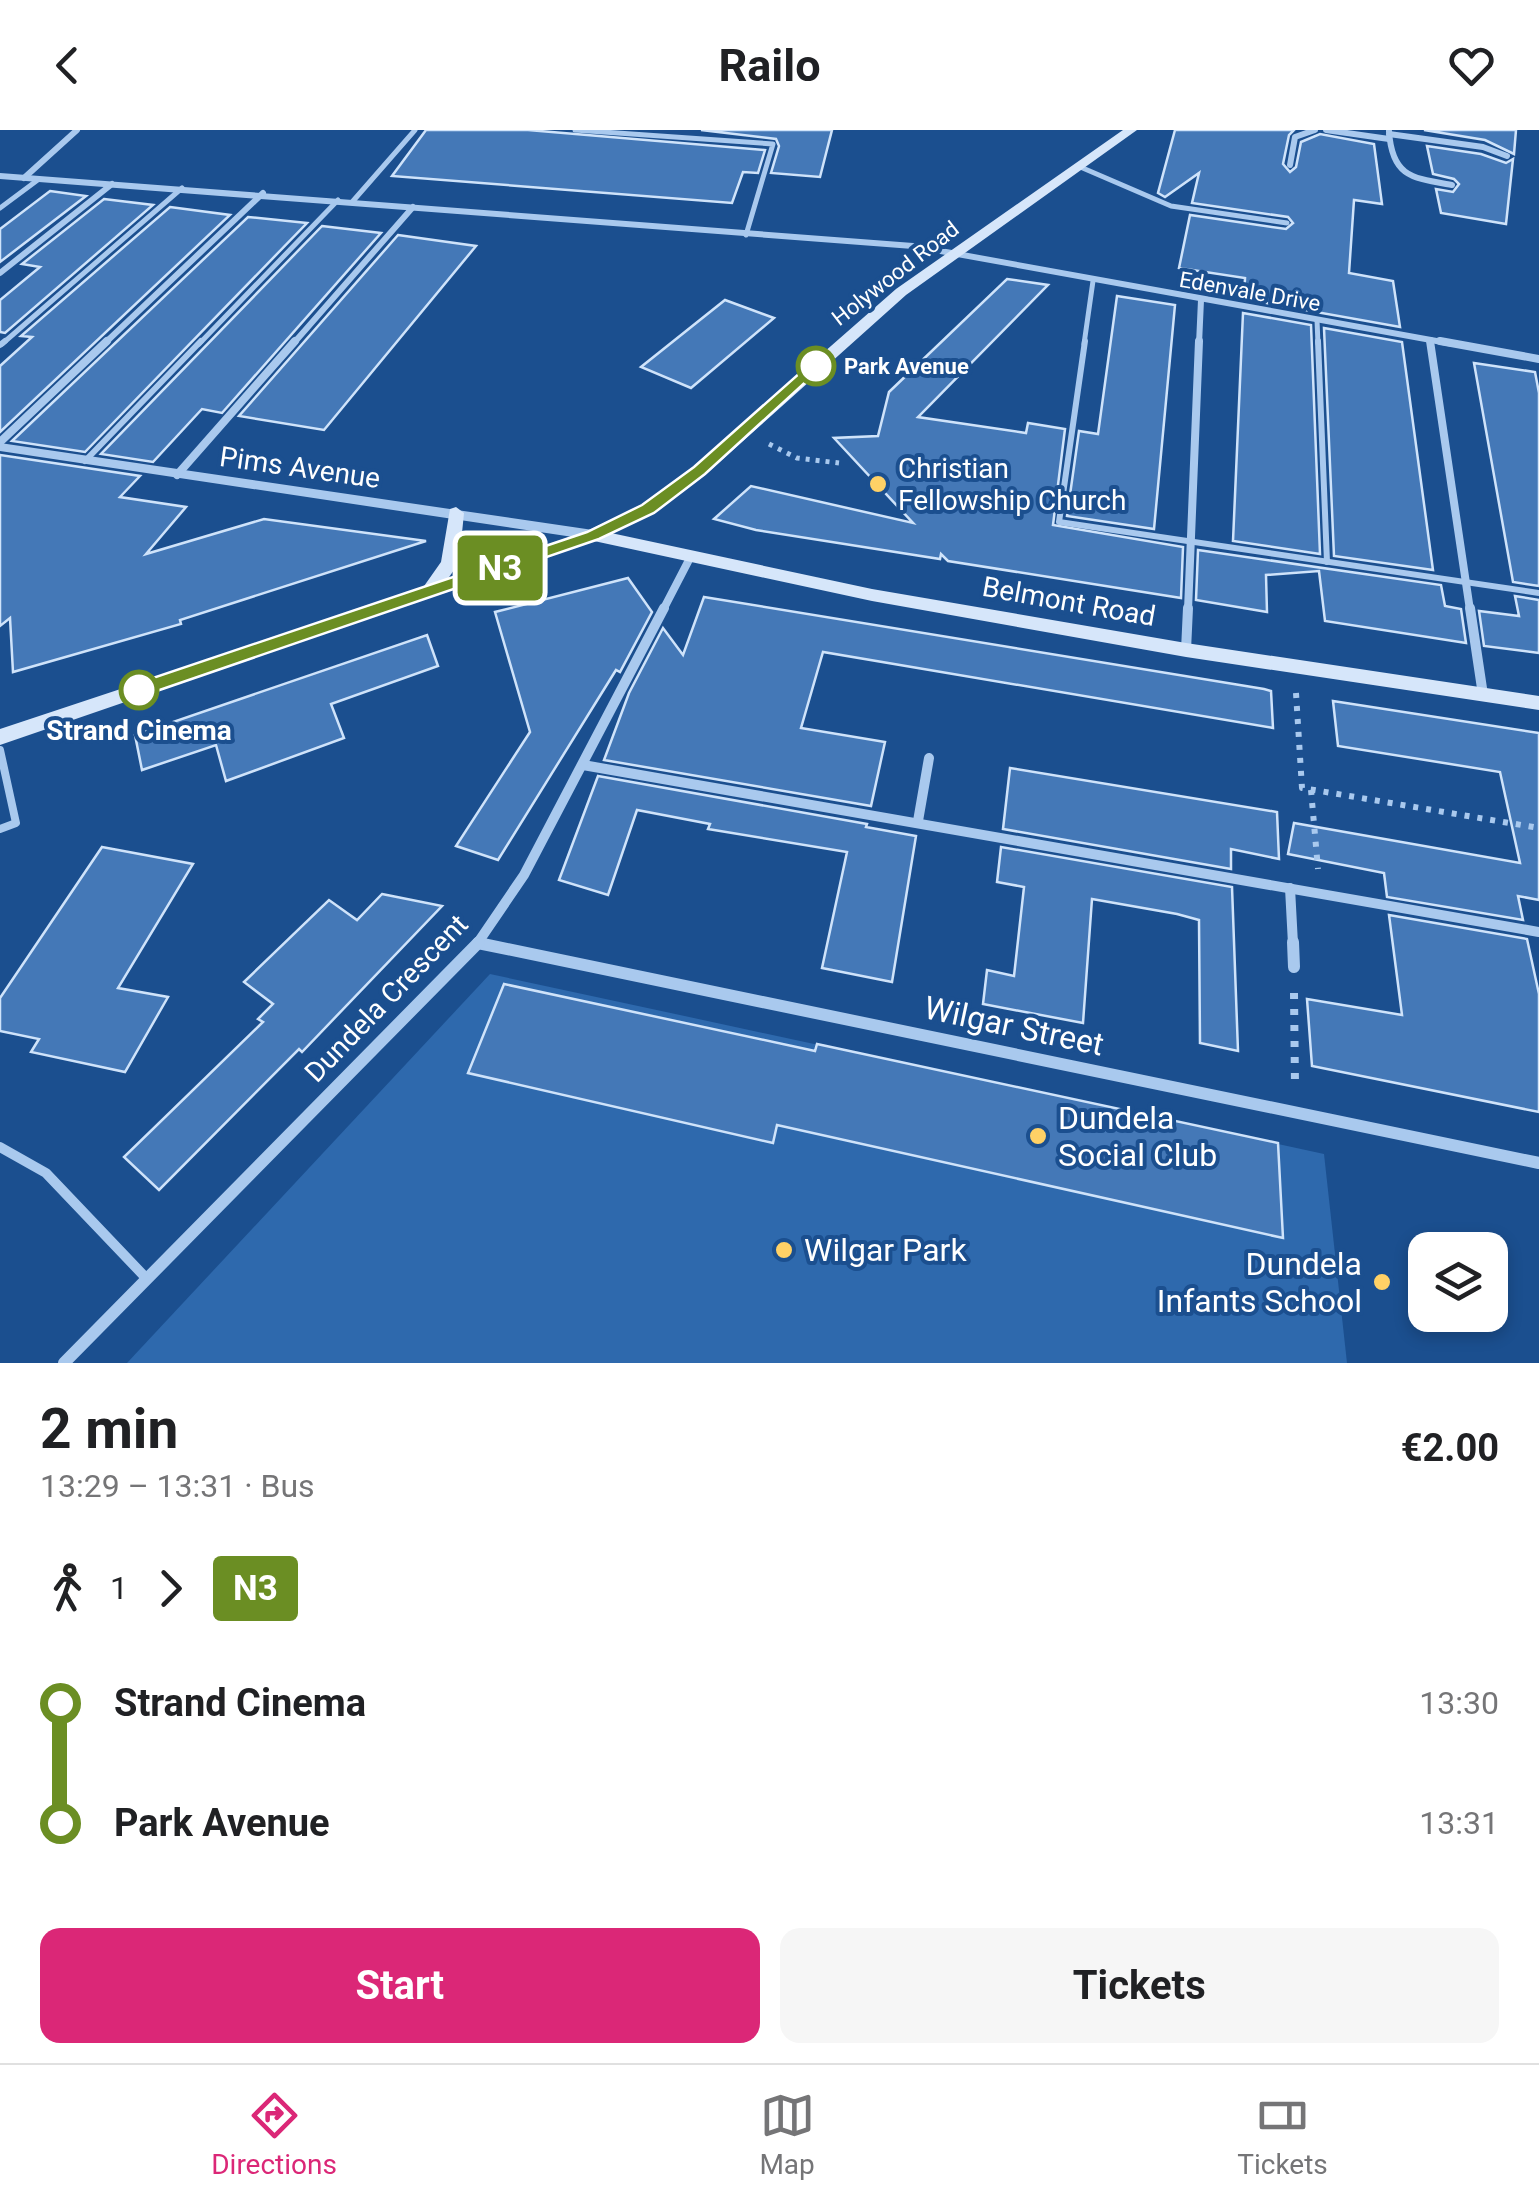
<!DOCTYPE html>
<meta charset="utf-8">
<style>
:root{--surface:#fff;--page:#f6f6f6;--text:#202124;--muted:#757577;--line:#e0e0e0;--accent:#db2777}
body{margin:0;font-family:Roboto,sans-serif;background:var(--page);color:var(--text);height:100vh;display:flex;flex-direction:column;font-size:38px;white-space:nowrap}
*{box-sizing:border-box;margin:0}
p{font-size:32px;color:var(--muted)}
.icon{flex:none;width:55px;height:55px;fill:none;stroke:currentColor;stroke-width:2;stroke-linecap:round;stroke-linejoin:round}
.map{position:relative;height:1233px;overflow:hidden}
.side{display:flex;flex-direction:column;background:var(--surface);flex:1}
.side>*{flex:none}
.badge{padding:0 20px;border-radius:8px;font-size:35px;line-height:65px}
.fabs{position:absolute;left:1408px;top:1102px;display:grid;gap:20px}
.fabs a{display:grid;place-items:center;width:100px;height:100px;border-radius:20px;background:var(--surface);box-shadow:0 5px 15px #0003;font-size:50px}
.map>.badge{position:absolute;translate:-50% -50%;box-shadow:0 0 0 5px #fff}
.legs{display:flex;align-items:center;gap:15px;height:110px;padding:0 40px;font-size:32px}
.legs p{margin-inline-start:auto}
.summary{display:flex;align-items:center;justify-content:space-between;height:170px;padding:0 40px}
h1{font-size:55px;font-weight:700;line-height:75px}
.button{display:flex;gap:20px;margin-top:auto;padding:20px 40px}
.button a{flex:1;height:115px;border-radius:20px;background:var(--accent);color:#fff;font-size:40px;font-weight:700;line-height:115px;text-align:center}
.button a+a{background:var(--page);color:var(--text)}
ul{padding:0 40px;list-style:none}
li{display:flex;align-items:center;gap:35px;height:120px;font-size:38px}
li i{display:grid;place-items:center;width:15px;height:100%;margin:0 12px;background:currentColor}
li i::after{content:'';width:25px;height:25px;margin:-12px;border:8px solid;border-radius:50%;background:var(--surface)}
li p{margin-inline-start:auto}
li:first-child i{background:linear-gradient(#0000 50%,currentColor 0)}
li:last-child i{background:linear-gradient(currentColor 50%,#0000 0)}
header{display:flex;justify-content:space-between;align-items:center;height:130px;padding:0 40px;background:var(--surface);font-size:45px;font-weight:700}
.dock{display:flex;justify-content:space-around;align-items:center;height:140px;border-top:2px solid var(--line);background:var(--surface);font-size:28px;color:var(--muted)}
.dock a{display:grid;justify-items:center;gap:5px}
.dock .selected{color:var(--accent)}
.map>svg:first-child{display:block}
</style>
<header><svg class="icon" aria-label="back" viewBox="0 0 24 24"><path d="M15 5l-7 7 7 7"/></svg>Railo<svg class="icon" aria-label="heart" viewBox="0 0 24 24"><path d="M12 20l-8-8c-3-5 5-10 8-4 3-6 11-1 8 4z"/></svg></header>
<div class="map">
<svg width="1539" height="1233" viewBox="0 0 1539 1233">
<rect width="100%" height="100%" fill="#1b4f8f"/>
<polygon fill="#2e69ad" points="490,844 1324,1024 1347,1233 127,1233"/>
<g fill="#4478b7" stroke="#cfe3fa" stroke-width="2.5">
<polygon points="426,0 528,0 765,20 758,43 743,42 732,73 392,46"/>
<polygon points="701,0 832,0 820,47 771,43 779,16 776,9"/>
<polygon points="1175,0 1294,0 1289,5 1283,34 1290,42 1296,37 1301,12 1320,4 1374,14 1382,74 1354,70 1349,143 1393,151 1400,197 1244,169 1245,148 1179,138 1190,85 1286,99 1293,93 1288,87 1192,73 1199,43 1165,67 1158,63"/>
<polygon points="1424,0 1516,0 1514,24 1485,10"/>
<polygon points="1427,16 1481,24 1506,33 1513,29 1506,94 1441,83 1436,59 1453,62 1459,54 1454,49 1433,44"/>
<polygon points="50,61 86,66 0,132 0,99"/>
<polygon points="104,69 153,75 5,203 0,202 0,170 40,137 22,134"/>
<polygon points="170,77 230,85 0,302 0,236 32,207 21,206"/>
<polygon points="248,87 307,93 85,322 12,311"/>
<polygon points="322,96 381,103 222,283 202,279 153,332 101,324"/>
<polygon points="398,105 476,116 324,300 239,286"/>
<polygon points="1007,149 1048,155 918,287 1026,303 1028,293 1065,299 1053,395 1183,417 1181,468 948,431 941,424 940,429 756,400 714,389 751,356 913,393 834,308 878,306 889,262"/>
<polygon points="1117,166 1175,175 1154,399 1067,386 1079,301 1098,304"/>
<polygon points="725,170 774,188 691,258 641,237"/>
<polygon points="1243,183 1311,195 1320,424 1233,411"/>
<polygon points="1324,198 1402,212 1433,440 1334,426"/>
<polygon points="1474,233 1535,242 1539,263 1539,456 1513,452"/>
<polygon points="0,325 140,346 120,367 186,377 146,424 264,389 426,411 180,490 181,494 13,542 10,488 0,496"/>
<polygon points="1198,420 1441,455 1445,476 1461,479 1466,513 1325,491 1319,441 1266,445 1267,482 1196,470"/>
<polygon points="628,448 652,482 620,542 616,540 498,730 456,716 530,602 495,482"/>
<polygon points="1515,466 1539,470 1539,523 1484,516 1479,481 1519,486"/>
<polygon points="704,467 1264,559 1271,561 1273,598 823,522 801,598 885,612 871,676 604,630 629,563 663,498 683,525"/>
<polygon points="427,505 438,536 331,574 344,608 226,651 216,615 142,640 135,605"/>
<polygon points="1333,571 1539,603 1539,770 1518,766 1523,790 1387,767 1384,743 1288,724 1294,693 1520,733 1500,642 1338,616"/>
<polygon points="1010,638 1277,682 1279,729 1231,719 1231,739 1003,699"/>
<polygon points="598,646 867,694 866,697 916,706 892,852 822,838 847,722 708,699 710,694 637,680 608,765 559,750"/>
<polygon points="102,717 193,734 118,858 168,867 125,942 31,922 39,909 0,901 0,868"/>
<polygon points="1001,717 1232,757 1238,921 1200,913 1199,790 1177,784 1092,769 1083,893 983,874 987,840 1014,846 1024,757 997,752"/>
<polygon points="382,764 442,776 302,922 299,919 159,1060 124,1027 263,892 258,889 273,874 244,852 329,770 357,790"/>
<polygon points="1389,785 1527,809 1539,864 1539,982 1312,936 1307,869 1402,885"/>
<polygon points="504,854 815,921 817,914 1278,1013 1283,1108 777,995 773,1013 468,943"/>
</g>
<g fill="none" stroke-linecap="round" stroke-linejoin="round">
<polyline stroke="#a9c9ee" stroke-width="5" stroke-dasharray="4 6" stroke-linecap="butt" points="769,314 797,328 839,333"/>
<g stroke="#a9c9ee" stroke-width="6" stroke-dasharray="5 8" stroke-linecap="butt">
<polyline points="1296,563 1302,658 1539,698"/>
<polyline points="1311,660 1318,739"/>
</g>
<polyline stroke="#a9c9ee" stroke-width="8" stroke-dasharray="6 10" stroke-linecap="butt" points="1294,863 1295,956"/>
<g stroke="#a9c9ee" stroke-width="5">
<polyline points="575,0 773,14 746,105"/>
<polyline points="1078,36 1171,76 1287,93"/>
<polyline points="353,71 415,0"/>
<polyline points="0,78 39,49"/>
<polyline points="1317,190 1318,214"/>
<polyline points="2,214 182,58"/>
<polyline points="199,214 338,70"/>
<polyline points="1084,214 1093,151"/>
</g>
<g stroke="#a9c9ee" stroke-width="6">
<polyline points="1085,211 1059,392 1539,463"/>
<polyline points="1318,211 1327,432"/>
<polyline points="0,215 5,211"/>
<polyline points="85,331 201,211"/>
</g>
<polyline stroke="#a9c9ee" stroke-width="8" points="0,620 16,693 0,699"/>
<polyline stroke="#a9c9ee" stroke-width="10" points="0,1017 46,1043 147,1149"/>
<g stroke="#a9c9ee" stroke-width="6">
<polyline points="1326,0 1389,9"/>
<path d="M1389 1C1392 47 1412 48 1452 55"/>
<polyline points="1389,4 1483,17 1507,26"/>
<polyline points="1290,35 1295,7 1315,0"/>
<polyline points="0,46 913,116 1453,214"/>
<polyline points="24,48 77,0"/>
<polyline points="0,143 112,54"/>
<polyline points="104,214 263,63"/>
<polyline points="293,214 413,77"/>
<polyline points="1199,214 1201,170"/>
</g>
<g stroke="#a9c9ee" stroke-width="8">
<polyline points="1430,211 1470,480"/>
<polyline points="1440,211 1539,229"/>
<polyline points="0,312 107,211"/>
<polyline points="177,345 295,211"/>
<polyline points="663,480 691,426"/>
<polyline points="1188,480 1199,211"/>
</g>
<g stroke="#a9c9ee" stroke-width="10">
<polyline points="1470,478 1483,565"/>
<polyline points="1186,520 1188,478"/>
<polyline points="583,635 1539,802"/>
<polyline points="918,691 929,628"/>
<polyline points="1290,758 1293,814"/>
<polyline points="478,813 485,814"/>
<polyline points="477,814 524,745 664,478"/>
</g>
<g stroke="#a9c9ee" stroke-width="12">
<polyline points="1293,812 1294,837"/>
<polyline points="478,813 1539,1033"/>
<polyline points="64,1233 479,812"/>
</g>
<polygon fill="#a9c9ee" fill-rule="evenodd" points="0,313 593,400 600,405 593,410 0,321"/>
<polygon fill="#d6e6fa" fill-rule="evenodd" points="1123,0 1137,0 906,165 705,345 654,383 611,403 872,459 1186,513 1539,566 1539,580 1186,527 872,471 594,411 0,615 0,599 422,459 441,432 450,379 456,377 464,383 459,433 447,450 587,401 642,375 693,337 896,159"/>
</g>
<polygon fill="#6b8e23" stroke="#fff" stroke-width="2.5" points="811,233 823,236 705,344 654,383 599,409 145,565 139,567 129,560 132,555 587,402 642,375 694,337"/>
<g fill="#fff" stroke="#6b8e23" stroke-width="5">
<circle cx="816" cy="236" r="18"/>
<circle cx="139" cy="560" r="18"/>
</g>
<g fill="#ffd166" stroke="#1b4f8f" stroke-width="4">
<circle cx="878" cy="354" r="10"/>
<circle cx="1038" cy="1006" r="10"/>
<circle cx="784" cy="1120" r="10"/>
<circle cx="1382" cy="1152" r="10"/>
</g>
<g text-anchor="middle" stroke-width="8" stroke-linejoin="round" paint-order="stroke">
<g font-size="22" fill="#fff" stroke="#1b4f8f">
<text transform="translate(895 143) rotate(-38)" y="8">Holywood Road</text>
<text transform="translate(1250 161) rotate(10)" y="8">Edenvale Drive</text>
</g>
<g font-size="22" font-weight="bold" fill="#fff" stroke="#1b4f8f" text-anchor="start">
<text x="844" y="244">Park Avenue</text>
</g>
<g font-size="28" fill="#fff" stroke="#1b4f8f">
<text transform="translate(300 337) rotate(8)" y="10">Pims Avenue</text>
<text transform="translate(1069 471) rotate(10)" y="10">Belmont Road</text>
<text transform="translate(386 868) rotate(-46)" y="10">Dundela Crescent</text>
</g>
<g font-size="28" fill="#fff" stroke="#1b4f8f" text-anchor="start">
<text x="898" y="348">Christian<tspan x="898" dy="32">Fellowship Church</tspan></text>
</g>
<g font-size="28" font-weight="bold" fill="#fff" stroke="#1b4f8f">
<text x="139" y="610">Strand Cinema</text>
</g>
<g font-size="32" fill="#fff" stroke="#1b4f8f">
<text transform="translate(1014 896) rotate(12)" y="11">Wilgar Street</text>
</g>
<g font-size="32" fill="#fff" stroke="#1b4f8f" text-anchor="start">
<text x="1058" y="999">Dundela<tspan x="1058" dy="37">Social Club</tspan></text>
<text x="804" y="1131">Wilgar Park</text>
<text x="1362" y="1145" text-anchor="end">Dundela<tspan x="1362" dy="37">Infants School</tspan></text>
</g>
</g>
</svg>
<div class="fabs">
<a><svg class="icon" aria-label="layers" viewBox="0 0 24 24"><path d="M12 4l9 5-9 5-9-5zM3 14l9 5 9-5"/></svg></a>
</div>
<b class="badge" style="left:500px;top:438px;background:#6b8e23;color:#fff">N3</b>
</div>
<section class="side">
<div class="summary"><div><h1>2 min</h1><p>13:29 – 13:31 · Bus</p></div><b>€2.00</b></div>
<div class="legs"><svg class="icon" aria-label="walk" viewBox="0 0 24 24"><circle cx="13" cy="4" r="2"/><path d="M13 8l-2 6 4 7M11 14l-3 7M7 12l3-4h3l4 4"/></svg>1<svg class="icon" aria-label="forward" viewBox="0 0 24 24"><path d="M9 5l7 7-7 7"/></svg><b class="badge" style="background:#6b8e23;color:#fff">N3</b></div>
<ul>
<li><i style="color:#6b8e23"></i><b>Strand Cinema</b><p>13:30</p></li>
<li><i style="color:#6b8e23"></i><b>Park Avenue</b><p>13:31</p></li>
</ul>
<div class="button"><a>Start</a><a>Tickets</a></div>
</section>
<nav class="dock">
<a class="selected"><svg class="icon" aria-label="directions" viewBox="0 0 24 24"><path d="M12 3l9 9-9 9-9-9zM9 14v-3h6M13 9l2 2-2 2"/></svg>Directions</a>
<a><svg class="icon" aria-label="map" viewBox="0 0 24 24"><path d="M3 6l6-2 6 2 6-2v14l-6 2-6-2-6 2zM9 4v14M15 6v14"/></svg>Map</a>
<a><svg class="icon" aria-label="tickets" viewBox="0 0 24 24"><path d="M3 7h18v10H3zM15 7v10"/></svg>Tickets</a>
</nav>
